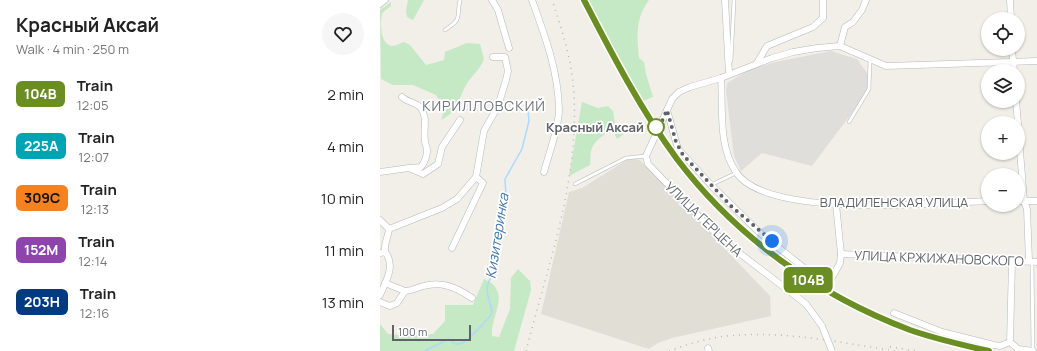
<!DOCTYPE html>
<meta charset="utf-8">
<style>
:root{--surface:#fff;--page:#f6f6f6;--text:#222;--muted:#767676}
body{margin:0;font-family:Manrope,sans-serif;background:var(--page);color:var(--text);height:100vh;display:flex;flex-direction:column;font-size:15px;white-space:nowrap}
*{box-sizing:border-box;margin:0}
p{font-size:13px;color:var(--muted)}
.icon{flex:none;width:22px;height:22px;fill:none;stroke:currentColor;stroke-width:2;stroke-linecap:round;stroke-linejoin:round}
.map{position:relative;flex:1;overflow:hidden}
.panel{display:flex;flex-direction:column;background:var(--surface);width:380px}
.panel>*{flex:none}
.badge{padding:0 8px;border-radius:6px;font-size:14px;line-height:26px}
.fabs{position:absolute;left:601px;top:12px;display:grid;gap:8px}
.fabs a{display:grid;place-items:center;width:44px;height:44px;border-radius:50%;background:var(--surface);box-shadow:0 1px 3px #0004;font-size:20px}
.scale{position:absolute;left:12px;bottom:10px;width:79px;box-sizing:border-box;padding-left:4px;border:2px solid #5f6368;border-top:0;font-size:11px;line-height:14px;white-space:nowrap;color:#5f6368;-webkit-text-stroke:3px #fff;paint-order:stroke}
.you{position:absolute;width:20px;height:20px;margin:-10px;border:3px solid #fff;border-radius:50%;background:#1a73e8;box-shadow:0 0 0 6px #1a73e833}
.map>.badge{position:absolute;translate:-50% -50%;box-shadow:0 0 0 2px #fff}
.round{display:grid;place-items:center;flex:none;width:42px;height:42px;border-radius:21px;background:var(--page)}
.head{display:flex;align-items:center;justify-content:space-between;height:68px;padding:0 16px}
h1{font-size:19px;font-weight:700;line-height:30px}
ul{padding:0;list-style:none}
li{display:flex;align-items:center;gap:12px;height:52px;padding:0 16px}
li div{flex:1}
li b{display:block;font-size:15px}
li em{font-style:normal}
li .badge{min-width:44px;font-weight:700;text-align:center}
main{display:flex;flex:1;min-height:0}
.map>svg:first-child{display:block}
</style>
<main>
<section class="panel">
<div class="head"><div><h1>Красный Аксай</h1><p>Walk · 4 min · 250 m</p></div><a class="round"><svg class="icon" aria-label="heart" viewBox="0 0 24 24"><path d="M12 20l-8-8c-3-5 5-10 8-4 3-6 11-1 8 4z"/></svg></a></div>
<ul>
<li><span class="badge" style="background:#6b8e23;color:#fff">104В</span><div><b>Train</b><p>12:05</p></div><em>2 min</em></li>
<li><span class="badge" style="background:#00a3b4;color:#fff">225А</span><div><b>Train</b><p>12:07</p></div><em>4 min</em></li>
<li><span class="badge" style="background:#f58220;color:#111">309С</span><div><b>Train</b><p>12:13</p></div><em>10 min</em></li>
<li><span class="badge" style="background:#8e44ad;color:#fff">152М</span><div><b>Train</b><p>12:14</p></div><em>11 min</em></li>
<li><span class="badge" style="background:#003b80;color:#fff">203Н</span><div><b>Train</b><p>12:16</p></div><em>13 min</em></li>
</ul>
</section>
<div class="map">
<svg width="657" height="351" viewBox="0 0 657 351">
<rect width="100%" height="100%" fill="#f1efe8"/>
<polygon fill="#e0deda" points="451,51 477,59 489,76 487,93 432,166 382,153 361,171 354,156 346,91 347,83 367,71 395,62"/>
<polygon fill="#e1ded6" points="250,158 260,160 390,296 391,316 292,338 278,343 269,349 161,314 189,192 202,188"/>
<g fill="#c5e8c5">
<polygon points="28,0 44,0 33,20 27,17 26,11"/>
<path d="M205 0H269C255 19 257 35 259 58L264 62 266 74 273 97 263 101 224 40Z"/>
<path d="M11 2V6C8 9 4 10 2 14 0 23 0 44 12 46 17 46 20 43 24 42L30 45 46 65 64 60 65 52 87 43 100 44 104 59C99 71 92 75 86 85 77 101 79 111 61 120L64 110 56 95 33 85H13L1 79 0 10Z"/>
<path d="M202 102 218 108 228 106 233 111 235 123 244 134 237 139 232 129C224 135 213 141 211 151 210 156 211 160 210 165L189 176Z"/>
<path d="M138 269 150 281 151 290 134 351H0V324L8 334 30 336 53 334 65 321V305H93L104 279C133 292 110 315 112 336L119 337 130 309 131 278Z"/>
</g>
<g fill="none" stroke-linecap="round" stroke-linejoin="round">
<path stroke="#aadaff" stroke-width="1.5" d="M45 351 69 339 75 344C77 344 80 344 82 343 86 342 109 319 112 313 110 296 101 290 114 273L113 267 118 252 126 196 125 179 142 149 149 121 147 102"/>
<g stroke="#b5b8bc" stroke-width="4">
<g id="lane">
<path d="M65 30C83 18 76 19 80 0"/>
<polyline points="351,61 354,0"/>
<polyline points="469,122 489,89 490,60"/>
<polyline points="195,184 246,158 266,156"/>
<polyline points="331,185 356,173"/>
<polyline points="652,261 653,351"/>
</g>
</g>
<g stroke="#b5b8bc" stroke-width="7">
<g id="street">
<polyline points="112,0 118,10 129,48"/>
<path d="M152 0C165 36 178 70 179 109 179 128 169 153 164 172"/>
<polyline points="345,0 349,74"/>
<polyline points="630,0 631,19"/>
<polyline points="0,4 5,0"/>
<polyline points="460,46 465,27 473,22 482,10 486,0"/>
<polyline points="632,49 634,71"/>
<polyline points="377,63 387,46 433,27 443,18 443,0"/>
<path d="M341 78C343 108 338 146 356 172 386 219 555 203 608 201"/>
<path d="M22 97C27 102 37 103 41 108 48 118 43 130 45 141 45 144 47 147 47 150 47 157 45 162 41 167L31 168"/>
<polyline points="636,101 638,123"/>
<polyline points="287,110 298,149 331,185 379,232 428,271 446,282 450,281 460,263 461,254 456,204"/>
<polyline points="284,117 292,99 299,92 310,87 341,78 392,58 413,52 437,48 460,46 506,66 657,61"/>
<polyline points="638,126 644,201 647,209 649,261"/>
<polyline points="266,156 268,164 341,239 426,304 442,326"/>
<polyline points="0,172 29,168 43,174 58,164 62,147 80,120"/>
<polyline points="96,177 104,131 118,106 126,80 128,71 125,57 113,57"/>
<polyline points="638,201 657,201"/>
<polyline points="0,220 9,229 62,208 77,199 96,177 103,183 72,248"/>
<path d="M5 252C4 243 8 238 9 229"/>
<path d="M0 253 5 252C16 265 6 281 0 295"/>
<polyline points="461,254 657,262"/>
<polyline points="5,283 25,291"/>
<path d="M0 302 10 306 17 303 25 291C31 291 34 289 40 287 60 280 76 287 92 298"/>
<polyline points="514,313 562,332 614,345 620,346 630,342 638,349 653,351"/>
<polyline points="630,342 632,262"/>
<polyline points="328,348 329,351"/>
</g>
</g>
<use href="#lane" stroke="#fff" stroke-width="3"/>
<use href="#street" stroke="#fff" stroke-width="6"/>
<g stroke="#b6b7b8" stroke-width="1.5" stroke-dasharray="1 5" stroke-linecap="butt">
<path d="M204 0C232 54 261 110 297 159 357 238 438 296 530 330 556 339 582 345 609 351"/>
<polyline points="510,347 538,351"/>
<path d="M146 351C168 264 202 174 193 83 190 54 181 27 172 0"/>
<path d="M289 351C305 345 322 340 339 337 398 329 457 342 515 351"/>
</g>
<g stroke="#b5b8bc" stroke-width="7" stroke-linecap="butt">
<g id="street-bridge">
<polyline points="266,156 284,117"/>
<polyline points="442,326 452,351"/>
</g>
</g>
<use href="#street-bridge" stroke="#fff" stroke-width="6"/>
</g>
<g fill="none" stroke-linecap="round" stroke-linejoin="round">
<g stroke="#fff" stroke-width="9">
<path id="line" d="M204 0C232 54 261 110 297 159 357 238 438 295 530 330 556 339 582 345 609 351"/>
</g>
<use href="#line" stroke="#6b8e23" stroke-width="6"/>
<polyline stroke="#5f6368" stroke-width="4" stroke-dasharray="0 7.2" points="276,127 278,130 287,110 296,142 303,155 352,207 392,241"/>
</g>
<circle fill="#fff" stroke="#6b8e23" stroke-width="2" cx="276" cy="127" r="8"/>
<g text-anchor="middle" stroke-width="3.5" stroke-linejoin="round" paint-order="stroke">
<g font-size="13" font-weight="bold" fill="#5f6368" stroke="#fff" text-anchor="end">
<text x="264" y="132">Красный Аксай</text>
</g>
<g font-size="13" fill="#5f6368" stroke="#fff">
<text x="514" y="207">ВЛАДИЛЕНСКАЯ УЛИЦА</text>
<text transform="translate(324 219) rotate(44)" y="5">УЛИЦА ГЕРЦЕНА</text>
<text transform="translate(559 258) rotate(2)" y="5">УЛИЦА КРЖИЖАНОВСКОГО</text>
</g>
<g font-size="14" letter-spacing="1" fill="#70757a" stroke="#fff">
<text x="104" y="111">КИРИЛЛОВСКИЙ</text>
</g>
<g font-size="14" font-style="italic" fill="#4174aa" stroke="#fff">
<text transform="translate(117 236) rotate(-81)" y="5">Кизитеринка</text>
</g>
</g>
</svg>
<div class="fabs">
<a><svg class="icon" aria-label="locate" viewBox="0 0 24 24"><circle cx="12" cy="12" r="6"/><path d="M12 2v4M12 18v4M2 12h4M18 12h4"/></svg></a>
<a><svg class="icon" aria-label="layers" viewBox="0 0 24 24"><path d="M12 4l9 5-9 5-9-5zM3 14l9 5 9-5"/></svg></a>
<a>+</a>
<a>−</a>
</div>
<div class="scale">100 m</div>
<div class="you" style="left:392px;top:241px"></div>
<b class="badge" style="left:428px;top:280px;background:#6b8e23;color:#fff">104В</b>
</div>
</main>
